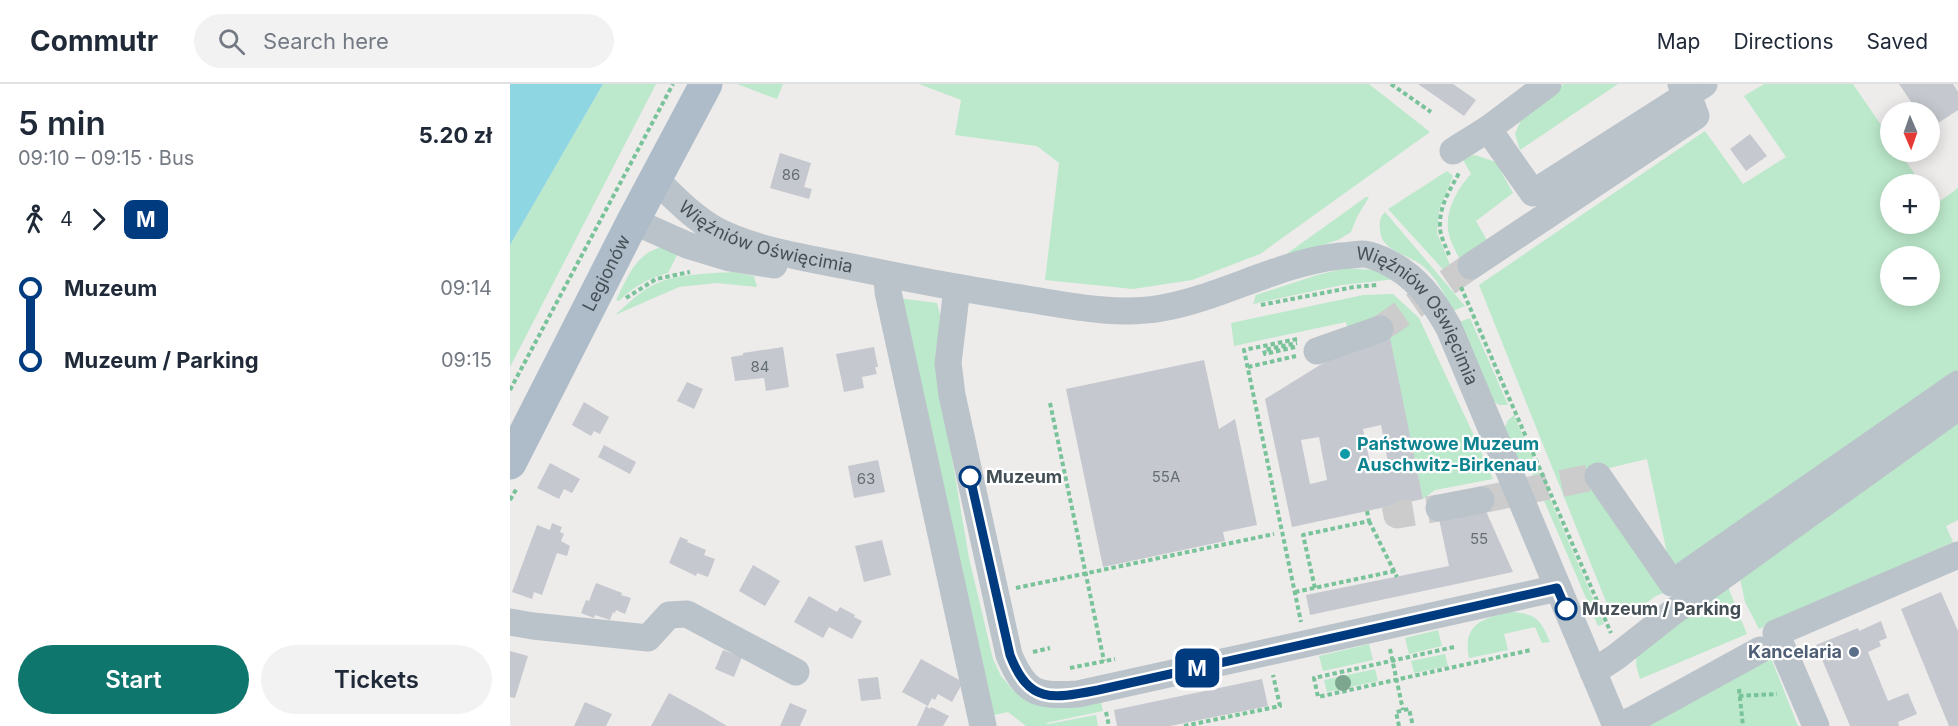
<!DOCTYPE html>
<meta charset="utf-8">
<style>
:root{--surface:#fff;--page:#f2f2f3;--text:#1f2937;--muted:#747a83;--line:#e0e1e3;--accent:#0f766e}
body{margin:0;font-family:Inter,sans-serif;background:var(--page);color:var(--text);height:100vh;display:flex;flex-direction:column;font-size:22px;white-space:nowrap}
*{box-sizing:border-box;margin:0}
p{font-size:20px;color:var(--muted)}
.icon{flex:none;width:33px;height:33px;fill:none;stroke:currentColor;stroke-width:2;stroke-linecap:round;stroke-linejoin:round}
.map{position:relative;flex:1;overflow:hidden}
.side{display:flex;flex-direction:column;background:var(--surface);width:510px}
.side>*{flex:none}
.badge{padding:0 12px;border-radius:9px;font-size:21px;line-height:39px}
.needle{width:39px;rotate:178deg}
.controls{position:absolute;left:1370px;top:18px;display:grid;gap:12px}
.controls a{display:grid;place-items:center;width:60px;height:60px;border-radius:50%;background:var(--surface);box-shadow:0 3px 15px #0003;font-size:30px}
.map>.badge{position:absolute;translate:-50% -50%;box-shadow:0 0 0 3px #fff}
.legs{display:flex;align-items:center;gap:9px;height:66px;padding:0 18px;font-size:20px}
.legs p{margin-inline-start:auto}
.head{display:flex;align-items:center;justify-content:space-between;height:102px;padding:0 18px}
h1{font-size:33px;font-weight:600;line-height:45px}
.cta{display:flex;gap:12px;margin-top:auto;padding:12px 18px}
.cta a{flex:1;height:69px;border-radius:36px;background:var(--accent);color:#fff;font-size:24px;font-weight:600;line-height:69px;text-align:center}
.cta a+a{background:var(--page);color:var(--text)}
ul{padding:0 18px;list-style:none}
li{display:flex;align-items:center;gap:21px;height:72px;font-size:22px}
li i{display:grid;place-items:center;width:9px;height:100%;margin:0 8px;background:currentColor}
li i::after{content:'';width:15px;height:15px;margin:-8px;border:4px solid;border-radius:50%;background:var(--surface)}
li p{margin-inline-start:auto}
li:first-child i{background:linear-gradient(#0000 50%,currentColor 0)}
li:last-child i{background:linear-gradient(currentColor 50%,#0000 0)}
header{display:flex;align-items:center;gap:36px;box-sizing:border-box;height:84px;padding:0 30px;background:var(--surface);border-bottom:2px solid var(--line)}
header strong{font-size:28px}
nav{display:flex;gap:33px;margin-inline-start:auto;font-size:21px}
.search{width:420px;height:54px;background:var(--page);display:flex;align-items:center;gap:15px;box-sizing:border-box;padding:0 21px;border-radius:33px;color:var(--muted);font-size:22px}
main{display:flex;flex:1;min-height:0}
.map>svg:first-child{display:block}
</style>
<header>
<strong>Commutr</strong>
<div class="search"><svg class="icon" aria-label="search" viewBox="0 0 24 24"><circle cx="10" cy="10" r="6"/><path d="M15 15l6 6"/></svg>Search here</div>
<nav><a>Map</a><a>Directions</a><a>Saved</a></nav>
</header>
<main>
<section class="side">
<div class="head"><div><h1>5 min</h1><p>09:10 – 09:15 · Bus</p></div><b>5.20 zł</b></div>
<div class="legs"><svg class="icon" aria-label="walk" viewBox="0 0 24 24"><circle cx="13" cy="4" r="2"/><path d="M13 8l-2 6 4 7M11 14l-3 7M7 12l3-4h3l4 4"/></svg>4<svg class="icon" aria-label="forward" viewBox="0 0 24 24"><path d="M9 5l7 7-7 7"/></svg><b class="badge" style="background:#003b80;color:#fff">M</b></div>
<ul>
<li><i style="color:#003b80"></i><b>Muzeum</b><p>09:14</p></li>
<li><i style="color:#003b80"></i><b>Muzeum / Parking</b><p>09:15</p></li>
</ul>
<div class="cta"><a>Start</a><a>Tickets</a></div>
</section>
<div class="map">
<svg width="1448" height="642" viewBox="0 0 1448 642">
<rect width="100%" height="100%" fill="#eeebeb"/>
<g fill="#bce9cb" fill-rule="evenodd">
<polygon points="93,0 146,0 0,283 0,161"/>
<polygon points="227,0 273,0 267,15"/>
<polygon points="409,0 859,0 920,48 750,170 682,196 623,205 535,196 549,79 527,62 445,51 451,16"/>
<polygon points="1054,0 1108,0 1010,66 1005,50 1013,31"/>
<path d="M1254 0H1343L1380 54V68H1389L1412 100H1380V140H1419V111L1426 120 1448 104V292L1162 493 1137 375 1078 389 1162 506 1146 512 1116 533 1099 525 969 201 1195 47 1233 100 1276 73 1234 12ZM1380 172H1419V212H1380Z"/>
<path d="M965 71 986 78 1003 109 966 137 978 158 950 176C946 167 939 156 938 145 936 125 948 104 961 90L952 74Z"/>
<polygon points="937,87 943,92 929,126 927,149 949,203 878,125"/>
<polygon points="856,113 859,113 847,133 841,148 828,156 768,176"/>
<path d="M875 128 955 222 943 227C935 212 927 194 914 183 900 170 870 168 870 145 869 138 870 133 875 128Z"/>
<path d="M157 162 169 167 158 189C139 194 123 203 109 217L106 216C119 191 126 167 157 162Z"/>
<polygon points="837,184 863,186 886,195 832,201 743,220 746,211 807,191"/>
<path d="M223 188 244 192 247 203 206 199 169 203 105 231C119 219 133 204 150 198 169 190 203 189 223 188Z"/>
<polygon points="883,210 909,234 966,356 983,395 925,406 913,415 889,301 840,253 836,238 724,262 721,239 853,211"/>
<polygon points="388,214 427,219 431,235 425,274 459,474 483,575 491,592 503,606 518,618 590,614 593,627 536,639 538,640 586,631 588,642 516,642 498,628 475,633"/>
<polygon points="960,234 998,321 989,321 982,316 949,238"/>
<polygon points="1004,331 1094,540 1088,542 1017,377 1007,375 995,343 998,336"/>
<polygon points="1448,339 1448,436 1436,442 1443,458 1249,545 1235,518 1229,490"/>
<polygon points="1218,503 1237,550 1130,595 1126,581 1127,568"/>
<path d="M1001 528C1026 529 1031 536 1040 558L1032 559 1025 543 994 550 998 566 959 574C952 540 973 534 1001 528Z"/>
<polygon points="928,546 932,562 899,570 895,554"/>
<polygon points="859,560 863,576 813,587 809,572"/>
<polygon points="1259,569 1288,642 1137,642"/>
<polygon points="935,570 938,582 904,589 901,577"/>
<polygon points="865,585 868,597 817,608 814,596"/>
</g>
<polygon fill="#8dd6e2" points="0,0 93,0 0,161"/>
<g fill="#c5c8ce" fill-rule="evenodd">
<polygon points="908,0 943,0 966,16 954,32"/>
<polygon points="1389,0 1443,0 1448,8 1448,26 1419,45 1419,28 1408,28"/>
<polygon points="1240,50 1257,72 1236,87 1220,65"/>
<polygon points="270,69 301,79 294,103 302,105 299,115 260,104"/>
<path d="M878 244 913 415 782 443 755 315 810 281ZM871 341 879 384 862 388 853 345ZM809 353 817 396 800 400 791 356Z"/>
<polygon points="273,263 279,303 256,307 254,294 225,297 221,273 233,271 233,269"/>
<polygon points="364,263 368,283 365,283 367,290 352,293 354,304 334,308 326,270"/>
<polygon points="694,276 709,345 725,335 747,441 713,448 715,457 593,483 556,305"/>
<polygon points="177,298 193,305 184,325 167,317"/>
<polygon points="74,318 99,333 90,350 84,347 81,352 62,341"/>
<polygon points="94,361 126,378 120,390 88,373"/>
<polygon points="368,376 375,408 344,414 338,382"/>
<polygon points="40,379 70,395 62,409 54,405 49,415 27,404"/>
<polygon points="975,425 1003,488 800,531 796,511 939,482 929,435"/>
<polygon points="42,439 52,443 50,448 54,450 51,457 60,462 57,472 47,469 32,511 24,508 22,515 2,508 27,441 40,446"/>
<polygon points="170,453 178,456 177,458 196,466 194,471 205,475 198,493 187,489 186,492 159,479"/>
<polygon points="372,456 381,491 354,498 345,462"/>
<polygon points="243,481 270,497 255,522 229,507"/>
<polygon points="86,499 112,509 111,511 121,514 115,530 106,526 105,529 103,528 100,536 85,531 84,534 71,529 76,516 79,517"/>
<polygon points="1431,508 1448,547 1448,642 1439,642 1391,525"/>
<polygon points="299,512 327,528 330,523 345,531 344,533 352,537 342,555 319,543 313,554 284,538"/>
<polygon points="1371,537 1377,554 1369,557 1371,562 1358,568 1378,617 1398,609 1407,630 1388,638 1389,642 1340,642 1306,561 1348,544 1349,547"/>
<polygon points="213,566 232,573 224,593 205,585"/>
<polygon points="0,567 18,572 5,614 0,613"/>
<polygon points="411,575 453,598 442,618 428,610 425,616 422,614 418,622 392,608"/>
<polygon points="368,593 371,615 351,617 348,595"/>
<polygon points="752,595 758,622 660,642 607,642 604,626"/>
<polygon points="159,609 190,626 217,642 141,642"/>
<polygon points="75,618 102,630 96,642 64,642"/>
<polygon points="280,619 297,626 290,642 270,642"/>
<polygon points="416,622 420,625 421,623 439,632 433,642 407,642"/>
</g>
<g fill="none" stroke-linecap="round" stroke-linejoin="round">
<g stroke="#cccccd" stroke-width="27" stroke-dasharray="27 14" stroke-linecap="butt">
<polyline points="870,245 961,182"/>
<polyline points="971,416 1088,392"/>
<polyline points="885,421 887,431 929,424"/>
</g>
<g stroke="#78c399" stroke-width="4" stroke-dasharray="4.5 3" stroke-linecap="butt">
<polyline points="881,0 921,28"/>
<path d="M939 171C936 163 930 152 930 143 929 122 940 106 949 89"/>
<polyline points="951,203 1101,549"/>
<polyline points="116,214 146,195 180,188"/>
<polyline points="751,221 844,203 867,201"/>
<polyline points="787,255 734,266 791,538"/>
<polyline points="785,263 755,270 754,266 787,259"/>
<polyline points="738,283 786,272"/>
<polyline points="0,306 163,0"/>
<polyline points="540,319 594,577"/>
<polyline points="0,416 7,404"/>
<polyline points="859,437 887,493"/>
<polyline points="506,504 764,450"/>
<polyline points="805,504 793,451 859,437 857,427"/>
<polyline points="785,508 885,487"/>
<polyline points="944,563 804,594 808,613 1021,566"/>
<polyline points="880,565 893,626"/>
<polyline points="523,568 540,564"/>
<polyline points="560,584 605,575"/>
<polyline points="1229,605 1233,642"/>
<polyline points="1229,612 1267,610"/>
<polyline points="596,628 599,642"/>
<polyline points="674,642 770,622 763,591"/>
<polyline points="889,642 886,628 899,625 903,642"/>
</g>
<g stroke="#bac3c9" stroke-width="27">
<polyline points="978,45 1023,109 1194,0"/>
<polyline points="943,67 978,45 1038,0"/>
<path id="s1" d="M145 95C167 116 188 139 216 151 257 169 303 175 347 184 404 196 460 206 517 215 561 222 608 232 652 224 713 213 768 179 830 172 838 172 846 170 853 170 860 170 868 174 875 177 905 191 923 215 939 244L1106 642"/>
<polyline points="123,137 177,161 220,174 264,181"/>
<polyline points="961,182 1186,32 1178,11 1171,0"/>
<polyline points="377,191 378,208 473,642"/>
<path d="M447 204 438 279 442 311 499 571C516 611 527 612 568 610L1048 504"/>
<polyline points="807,267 870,245"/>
<polyline points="1088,392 1162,499 1448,300"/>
<polyline points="929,424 971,416"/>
<polyline points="0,538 23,542 138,554 159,531 177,530 286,588"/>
<polyline points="1083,588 1106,573 1163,528 1448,323"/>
<polyline points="1108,642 1124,635 1250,566"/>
<polyline points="1306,642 1266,549 1448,471"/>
</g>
<path stroke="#adbcc8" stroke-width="33" id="s2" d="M0 379 123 137 196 0"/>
</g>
<circle fill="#7ca78e" cx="833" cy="599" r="8"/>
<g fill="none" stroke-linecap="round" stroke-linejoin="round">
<g stroke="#fff" stroke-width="14">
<path id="line-1" d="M460 393 500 571C519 620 542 615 588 606L1047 504 1056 525"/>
</g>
<use href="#line-1" stroke="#003b80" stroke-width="9"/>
</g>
<circle fill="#0f9aa8" stroke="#fff" stroke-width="2" cx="835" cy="370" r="6"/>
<g fill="#fff" stroke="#003b80" stroke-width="3">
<circle cx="460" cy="393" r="10"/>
<circle cx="1056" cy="525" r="10"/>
</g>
<circle fill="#5c6f8a" stroke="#fff" stroke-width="2" cx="1344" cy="568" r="6"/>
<g text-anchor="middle" stroke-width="4.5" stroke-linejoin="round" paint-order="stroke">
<g font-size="15" fill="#656d74">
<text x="281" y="96">86</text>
<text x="250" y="288">84</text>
<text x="656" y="398">55A</text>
<text x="356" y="400">63</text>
<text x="969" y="460">55</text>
</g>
<g font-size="18" fill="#454f56" stroke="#fff">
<text dy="6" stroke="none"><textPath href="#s1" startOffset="129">Więźniów Oświęcimia</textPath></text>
<text dy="6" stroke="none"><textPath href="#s2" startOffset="213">Legionów</textPath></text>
<text dy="6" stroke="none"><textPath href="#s1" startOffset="830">Więźniów Oświęcimia</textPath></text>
</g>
<g font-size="18" font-weight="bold" fill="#0d838f" stroke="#fff" text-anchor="start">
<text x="847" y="366">Państwowe Muzeum<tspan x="847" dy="21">Auschwitz-Birkenau</tspan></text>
</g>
<g font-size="18" font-weight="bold" fill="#454f56" stroke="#fff" text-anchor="start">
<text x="476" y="399">Muzeum</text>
<text x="1072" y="531">Muzeum / Parking</text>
</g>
<g font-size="18" font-weight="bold" fill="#4e5e75" stroke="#fff" text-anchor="end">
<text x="1332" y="574">Kancelaria</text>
</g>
</g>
</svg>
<div class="controls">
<a><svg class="needle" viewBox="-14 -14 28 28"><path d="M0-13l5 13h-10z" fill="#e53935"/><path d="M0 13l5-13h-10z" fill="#747a83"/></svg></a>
<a>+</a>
<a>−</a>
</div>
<b class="badge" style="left:687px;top:584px;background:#003b80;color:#fff">M</b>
</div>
</main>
